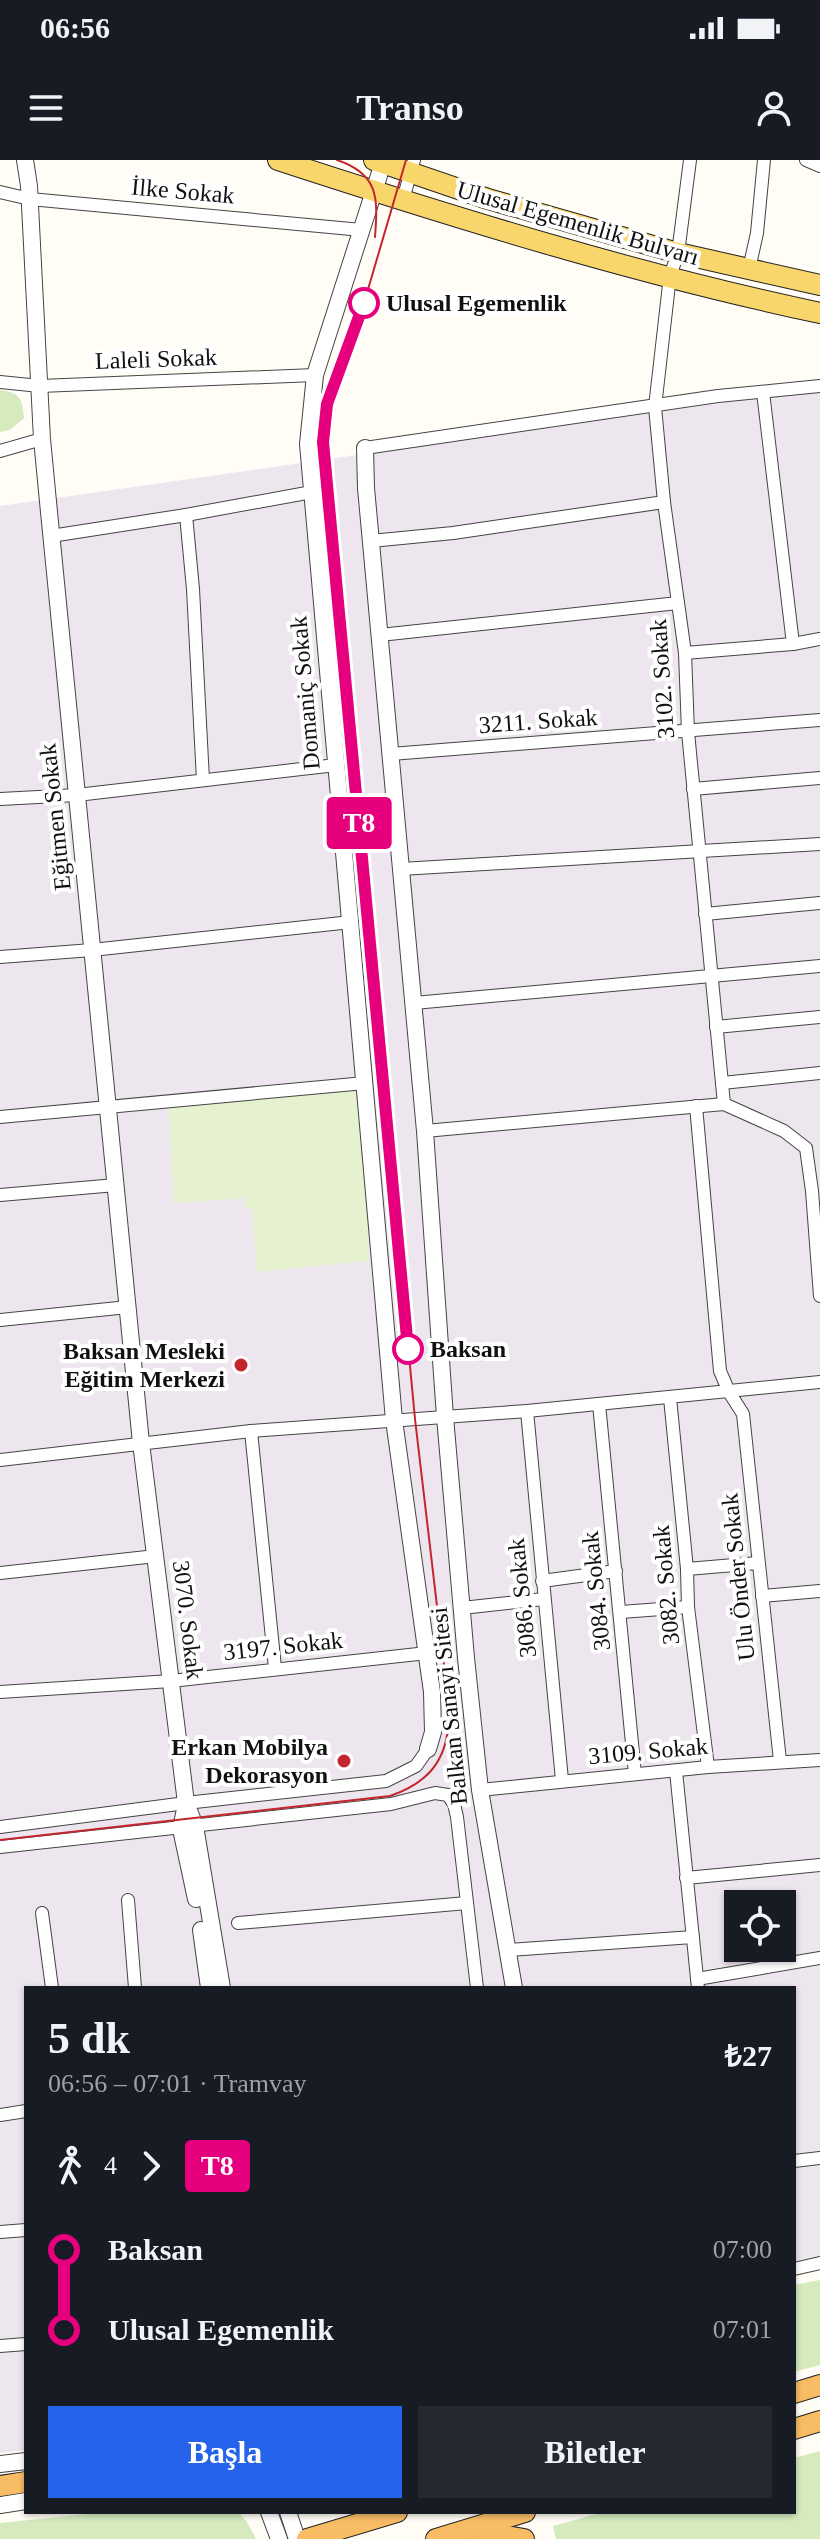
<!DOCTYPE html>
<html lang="tr">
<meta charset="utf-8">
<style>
:root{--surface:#171b24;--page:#242831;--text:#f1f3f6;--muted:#9ea1a6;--accent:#2563eb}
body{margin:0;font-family:"Times New Roman",serif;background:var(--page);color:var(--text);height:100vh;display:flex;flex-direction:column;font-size:30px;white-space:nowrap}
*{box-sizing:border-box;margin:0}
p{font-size:26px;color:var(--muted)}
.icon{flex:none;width:44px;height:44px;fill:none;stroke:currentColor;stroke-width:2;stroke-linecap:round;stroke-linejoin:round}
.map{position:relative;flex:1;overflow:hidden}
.drawer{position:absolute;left:24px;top:1826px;width:772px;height:528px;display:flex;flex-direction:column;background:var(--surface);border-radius:0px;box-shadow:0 2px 6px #0004}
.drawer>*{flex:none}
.badge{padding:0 16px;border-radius:6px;font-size:28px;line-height:52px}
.tools{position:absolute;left:724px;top:1730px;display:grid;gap:16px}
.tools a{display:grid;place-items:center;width:72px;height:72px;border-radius:0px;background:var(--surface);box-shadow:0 2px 6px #0004;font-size:40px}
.map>.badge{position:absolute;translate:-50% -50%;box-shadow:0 0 0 4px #fff}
.legs{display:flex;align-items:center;gap:12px;height:88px;padding:0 24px;font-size:26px}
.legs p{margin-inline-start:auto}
.overview{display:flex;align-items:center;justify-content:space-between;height:136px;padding:0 24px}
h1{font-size:44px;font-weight:600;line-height:60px}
.action{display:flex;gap:16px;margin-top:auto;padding:16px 24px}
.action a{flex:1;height:92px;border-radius:0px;background:var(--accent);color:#fff;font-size:32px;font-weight:600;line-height:92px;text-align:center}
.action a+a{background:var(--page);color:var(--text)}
ul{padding:0 24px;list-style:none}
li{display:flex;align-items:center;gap:28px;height:80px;font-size:30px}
li i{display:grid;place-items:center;width:12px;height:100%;margin:0 10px;background:currentColor}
li i::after{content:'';width:20px;height:20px;margin:-10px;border:6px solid;border-radius:50%;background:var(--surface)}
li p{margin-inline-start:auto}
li:first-child i{background:linear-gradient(#0000 50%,currentColor 0)}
li:last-child i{background:linear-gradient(currentColor 50%,#0000 0)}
.status{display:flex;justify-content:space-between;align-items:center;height:56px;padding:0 40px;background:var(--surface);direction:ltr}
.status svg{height:22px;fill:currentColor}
header{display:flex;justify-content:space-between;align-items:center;height:104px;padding:0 24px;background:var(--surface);font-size:36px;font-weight:600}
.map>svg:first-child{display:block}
</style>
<div class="status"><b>06:56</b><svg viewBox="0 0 49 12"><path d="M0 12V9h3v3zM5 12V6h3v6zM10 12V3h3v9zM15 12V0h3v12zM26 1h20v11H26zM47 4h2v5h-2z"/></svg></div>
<header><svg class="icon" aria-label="menu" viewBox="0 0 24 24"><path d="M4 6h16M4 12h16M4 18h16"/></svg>Transo<svg class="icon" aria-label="person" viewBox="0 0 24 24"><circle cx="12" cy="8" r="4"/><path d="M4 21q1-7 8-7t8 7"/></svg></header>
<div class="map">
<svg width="820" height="2379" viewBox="0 0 820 2379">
<rect width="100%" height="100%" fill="#fffdf5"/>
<path fill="#eee6ef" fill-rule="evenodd" d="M820 229V2103L794 2112V1828H26V2290L0 2293V346ZM738 1744H782V1788H738Z"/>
<g fill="#d5ebbd">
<path d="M0 230C21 233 22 239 24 258L10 270 0 272Z"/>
<polygon points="820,2120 820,2205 794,2212 794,2125"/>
<polygon points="820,2291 820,2379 556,2379 553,2366 604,2352 794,2352 794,2298"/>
<polygon points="107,2352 238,2352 247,2362 256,2379 0,2379 0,2363"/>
</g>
<polygon fill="#e6f2cf" points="357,925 368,1033 369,1101 257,1112 252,1048 244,1048 246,1038 174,1043 168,944"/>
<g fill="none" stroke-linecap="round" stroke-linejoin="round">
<g stroke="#444" stroke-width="14">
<g id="minor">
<polyline points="690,0 678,93 670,116 655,247 664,342 685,493 688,572 724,944"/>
<polyline points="806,0 820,6"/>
<polyline points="0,32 30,39 362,70"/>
<polyline points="403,40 414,0"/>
<polyline points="749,109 757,73 764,0"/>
<polyline points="0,222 40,226 315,215"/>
<polyline points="763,232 793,484"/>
<polyline points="365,288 718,236 820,226"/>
<polyline points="0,291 42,279"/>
<polyline points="186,355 312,332"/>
<polyline points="51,376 186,355 193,429 203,620"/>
<polyline points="371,381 453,373 664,342"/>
<polyline points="380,475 678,443"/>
<polyline points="685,493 793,484 820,479"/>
<polyline points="391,594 820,560"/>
<polyline points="693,629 820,618"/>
<polyline points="0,639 77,635 336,605"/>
<polyline points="401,709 820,684"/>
<polyline points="705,754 820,743"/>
<polyline points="0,797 92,790 351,762"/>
<polyline points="414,843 820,806"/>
<polyline points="716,867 820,857"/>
<polyline points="722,923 820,913"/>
<polyline points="696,946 720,1211 729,1232 743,1254 780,1601"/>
<polyline points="0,957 365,923"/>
<polyline points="425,971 724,944 784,971 806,988 812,1031 820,1136"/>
<polyline points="0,1035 116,1025"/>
<polyline points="0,1160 128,1147"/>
<polyline points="670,1238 687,1409 688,1447 708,1607"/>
<polyline points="599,1244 635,1614"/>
<polyline points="527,1251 562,1620"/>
<polyline points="251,1271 275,1508"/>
<polyline points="0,1300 251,1271 527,1251 820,1222"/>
<polyline points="687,1409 758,1403"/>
<polyline points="0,1413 156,1396"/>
<polyline points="542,1421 616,1411"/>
<polyline points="762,1436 820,1431"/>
<polyline points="462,1448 544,1439"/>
<polyline points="621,1452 688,1447"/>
<polyline points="0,1532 171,1521 427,1493"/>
<polyline points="676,1611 698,1828"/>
<polyline points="480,1630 708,1607 820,1600"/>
<polyline points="0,1667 186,1643 386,1621 416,1606 428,1589"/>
<polyline points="0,1687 391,1644 435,1633 448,1635 454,1644 457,1657 477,1828"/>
<polyline points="686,1718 820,1705"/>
<polyline points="128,1740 135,1828"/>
<polyline points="42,1753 52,1828"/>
<polyline points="238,1763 467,1743"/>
<polyline points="509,1790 693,1777"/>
<polyline points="697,1819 820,1798"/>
<polyline points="0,1955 26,1951"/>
<polyline points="794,2001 820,1998"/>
<polyline points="0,2072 26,2070"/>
<polyline points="794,2109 820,2103"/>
<polyline points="0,2186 26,2184"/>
</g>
</g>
<g stroke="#444" stroke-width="18">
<g id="tertiary">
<polyline points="25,0 29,26 42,279 49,352 141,1283 186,1643 195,1666 222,1828"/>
<polyline points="383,3 315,215 308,284 394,1260 432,1532 433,1572 428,1589"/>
<polyline points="365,288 366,328 425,971 445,1257 466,1498 480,1630 514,1828"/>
<polyline points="186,1644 181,1669 196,1739"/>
<polyline points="201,1770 209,1828"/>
<polyline points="0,2304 26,2301"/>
<polyline points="0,2345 26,2341"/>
<polyline points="269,2352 279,2379"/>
<polyline points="288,2352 297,2379"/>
</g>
</g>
<g stroke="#222" stroke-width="22">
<g id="primary">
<path d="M278 0C456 58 636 114 820 153"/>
<polyline points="374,0 488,39 678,93 820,125"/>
</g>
</g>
<g stroke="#222" stroke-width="22">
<g id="trunk">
<polyline points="794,2233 820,2225"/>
<polyline points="794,2269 820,2261"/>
<polyline points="0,2326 26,2322"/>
<polyline points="477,2371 524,2379"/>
<polyline points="307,2379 397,2352"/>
<polyline points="436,2379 525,2352"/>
</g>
</g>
<use href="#minor" stroke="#fff" stroke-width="12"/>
<use href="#tertiary" stroke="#fff" stroke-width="16"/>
<use href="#primary" stroke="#f9d66b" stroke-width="20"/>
<use href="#trunk" stroke="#f7bc64" stroke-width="20"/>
<g stroke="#c4262e" stroke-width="2">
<path d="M337 0C379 14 378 38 375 77"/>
<path d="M0 1680 390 1636C434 1621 450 1594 449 1548L415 1259 323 282 327 244 364 143 406 0"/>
</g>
</g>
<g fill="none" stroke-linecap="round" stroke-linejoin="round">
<g stroke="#fff" stroke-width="18">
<polyline id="line-1" points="364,143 327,244 323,282 408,1189"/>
</g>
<use href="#line-1" stroke="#e6007e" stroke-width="12"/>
</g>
<g fill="#fff" stroke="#e6007e" stroke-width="4">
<circle cx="364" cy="143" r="14"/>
<circle cx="408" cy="1189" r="14"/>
</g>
<g fill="#c4262e" stroke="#fff" stroke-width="3">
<circle cx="241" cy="1205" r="8"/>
<circle cx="344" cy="1601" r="8"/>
</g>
<g text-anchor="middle" stroke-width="8" stroke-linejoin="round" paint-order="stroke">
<g font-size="24" fill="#111" stroke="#fff">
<text transform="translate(183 31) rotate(5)" y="8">İlke Sokak</text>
<text transform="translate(578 63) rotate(16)" y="8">Ulusal Egemenlik Bulvarı</text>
<text transform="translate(156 199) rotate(-2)" y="8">Laleli Sokak</text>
<text transform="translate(662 519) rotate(-94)" y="8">3102. Sokak</text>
<text transform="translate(305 533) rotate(-95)" y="8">Domaniç Sokak</text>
<text transform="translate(538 561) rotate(-4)" y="8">3211. Sokak</text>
<text transform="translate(55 657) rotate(-96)" y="8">Eğitmen Sokak</text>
<text transform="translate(738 1417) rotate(-96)" y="8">Ulu Önder Sokak</text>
<text transform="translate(666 1425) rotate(-95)" y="8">3082. Sokak</text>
<text transform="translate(596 1431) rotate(-96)" y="8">3084. Sokak</text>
<text transform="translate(522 1438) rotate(-96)" y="8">3086. Sokak</text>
<text transform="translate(188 1460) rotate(83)" y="8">3070. Sokak</text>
<text transform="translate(283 1486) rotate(-6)" y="8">3197. Sokak</text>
<text transform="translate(449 1546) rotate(-96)" y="8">Balkan Sanayi Sitesi</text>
<text transform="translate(648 1591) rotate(-5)" y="8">3109. Sokak</text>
</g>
<g font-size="24" font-weight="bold" fill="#111" stroke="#fff" text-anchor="start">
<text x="386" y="151">Ulusal Egemenlik</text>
<text x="430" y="1197">Baksan</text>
</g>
<g font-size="24" font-weight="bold" fill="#111" stroke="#fff" text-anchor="end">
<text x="225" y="1199">Baksan Mesleki<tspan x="225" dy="28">Eğitim Merkezi</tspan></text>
<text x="328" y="1595">Erkan Mobilya<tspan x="328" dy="28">Dekorasyon</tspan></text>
</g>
</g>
</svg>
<div class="tools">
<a><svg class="icon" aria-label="locate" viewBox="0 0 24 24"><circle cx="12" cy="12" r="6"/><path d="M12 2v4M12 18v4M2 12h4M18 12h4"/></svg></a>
</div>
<b class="badge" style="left:359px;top:663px;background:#e6007e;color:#fff">T8</b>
<section class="drawer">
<div class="overview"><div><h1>5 dk</h1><p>06:56 – 07:01 · Tramvay</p></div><b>₺27</b></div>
<div class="legs"><svg class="icon" aria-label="walk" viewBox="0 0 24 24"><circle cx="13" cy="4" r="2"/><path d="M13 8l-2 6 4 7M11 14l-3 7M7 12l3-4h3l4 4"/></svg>4<svg class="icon" aria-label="forward" viewBox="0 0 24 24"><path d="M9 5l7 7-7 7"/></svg><b class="badge" style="background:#e6007e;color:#fff">T8</b></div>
<ul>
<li><i style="color:#e6007e"></i><b>Baksan</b><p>07:00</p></li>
<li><i style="color:#e6007e"></i><b>Ulusal Egemenlik</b><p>07:01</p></li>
</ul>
<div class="action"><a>Başla</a><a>Biletler</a></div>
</section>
</div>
